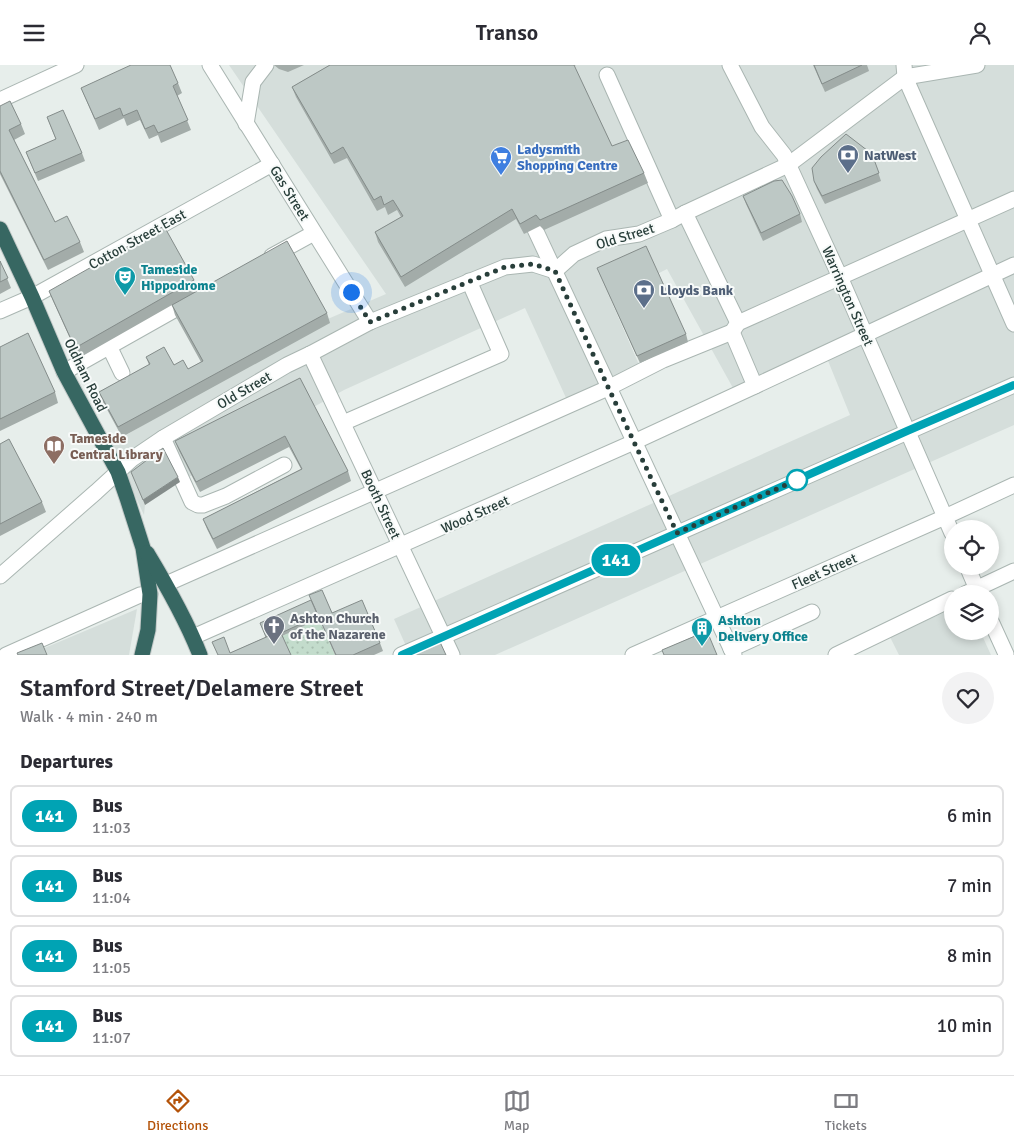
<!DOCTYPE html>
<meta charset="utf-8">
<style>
:root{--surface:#fff;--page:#f2f2f3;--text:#2b2b33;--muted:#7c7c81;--line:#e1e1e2;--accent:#b45309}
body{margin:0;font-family:Signika,sans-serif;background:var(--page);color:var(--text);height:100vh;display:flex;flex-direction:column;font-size:19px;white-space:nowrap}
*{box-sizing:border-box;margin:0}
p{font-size:16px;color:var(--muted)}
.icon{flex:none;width:28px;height:28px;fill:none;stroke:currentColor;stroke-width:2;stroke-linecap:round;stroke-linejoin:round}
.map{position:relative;height:590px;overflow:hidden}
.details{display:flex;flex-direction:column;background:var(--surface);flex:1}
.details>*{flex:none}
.badge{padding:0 10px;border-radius:16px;font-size:18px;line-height:32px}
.controls{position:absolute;left:944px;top:455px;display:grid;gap:10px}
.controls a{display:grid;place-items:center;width:55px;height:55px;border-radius:50%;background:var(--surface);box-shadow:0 2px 8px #0003;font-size:25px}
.you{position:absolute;width:25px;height:25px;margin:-12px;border:4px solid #fff;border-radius:50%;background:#1a73e8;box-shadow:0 0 0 8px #1a73e833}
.map>.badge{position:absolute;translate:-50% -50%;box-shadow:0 0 0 2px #fff}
h2{padding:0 20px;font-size:19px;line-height:45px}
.round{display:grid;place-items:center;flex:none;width:52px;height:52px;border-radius:26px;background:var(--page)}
.headline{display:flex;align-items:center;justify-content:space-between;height:85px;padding:0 20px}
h1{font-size:24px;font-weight:600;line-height:38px}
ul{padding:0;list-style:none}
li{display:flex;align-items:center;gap:15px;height:62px;margin:0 10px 8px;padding:0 10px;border:2px solid var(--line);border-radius:8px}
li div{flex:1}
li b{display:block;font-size:19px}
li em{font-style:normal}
li .badge{min-width:55px;font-weight:700;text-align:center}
header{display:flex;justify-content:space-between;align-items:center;height:65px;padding:0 20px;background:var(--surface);font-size:22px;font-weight:600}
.tab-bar{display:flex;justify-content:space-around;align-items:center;height:70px;border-top:1px solid var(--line);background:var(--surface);font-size:14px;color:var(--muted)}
.tab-bar a{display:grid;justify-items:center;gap:2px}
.tab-bar .current{color:var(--accent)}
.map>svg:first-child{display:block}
</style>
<header><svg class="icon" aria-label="menu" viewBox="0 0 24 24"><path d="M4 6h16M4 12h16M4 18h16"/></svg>Transo<svg class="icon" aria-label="person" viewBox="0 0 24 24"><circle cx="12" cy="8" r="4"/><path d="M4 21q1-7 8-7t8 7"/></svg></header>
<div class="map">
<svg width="1014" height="590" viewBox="0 0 1014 590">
<defs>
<pattern id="park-dots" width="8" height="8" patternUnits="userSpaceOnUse" patternTransform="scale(1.25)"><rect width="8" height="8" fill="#c3dccc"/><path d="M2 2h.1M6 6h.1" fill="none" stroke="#a8beb0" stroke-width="1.8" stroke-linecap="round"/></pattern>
</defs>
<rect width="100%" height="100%" fill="#e7eeeb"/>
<g fill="#d5dedb">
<polygon points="229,0 1014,0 1014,360 495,590 410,590 394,554 850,350 822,281 733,323 667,204 610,233 640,302 567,335 525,243 344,325 180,417 145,440 144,450 111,379 309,262 386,229"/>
<polygon points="137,544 129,590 28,590"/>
<polygon points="952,544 952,566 980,566 991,590 899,590 890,572"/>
</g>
<polygon fill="url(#park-dots)" points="319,554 335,590 290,590 282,571"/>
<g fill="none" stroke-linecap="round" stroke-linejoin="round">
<g stroke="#aab6b2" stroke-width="17">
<g id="minor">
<polyline points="210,0 370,257"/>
<polyline points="730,0 762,62 784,90 840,212 952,468"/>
<polyline points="904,0 905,12 1014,259"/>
<polyline points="607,10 672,155"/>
<polyline points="0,35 76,0"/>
<polyline points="246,59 253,17 266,0"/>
<polyline points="526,145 734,590"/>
<polyline points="685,148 738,258"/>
<polyline points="272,191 314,168"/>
<polyline points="555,206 574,189 606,174 639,169 672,155 685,148 788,100 905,12 977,0"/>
<polyline points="0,246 32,232 272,99"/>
<polyline points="109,281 122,308"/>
<polyline points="310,289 452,590"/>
<polyline points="64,307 190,236"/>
<polyline points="755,321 1014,200"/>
<polyline points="343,358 501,289 469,216"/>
<polyline points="163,373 192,437 198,440 203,440 226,431 284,400"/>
<polyline points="967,501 979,529"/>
<polyline points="0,511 96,427 132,394 163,373 287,300 310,289 370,257 505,202 533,199 555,206"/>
<polyline points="166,519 608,323 663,295 732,267 738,258 1014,134"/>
<polyline points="965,529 1014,506"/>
<polyline points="990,554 1006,589"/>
<polyline points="193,572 634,377 755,321 732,267"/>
<polyline points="731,584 812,547"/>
<polyline points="6,590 140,530 150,529"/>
<polyline points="401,590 1014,320"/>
<polyline points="633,590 945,452 1014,420"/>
<polyline points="836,590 952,534"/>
</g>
</g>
<g stroke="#c3c9c8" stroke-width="17">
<g id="highway">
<polyline points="0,164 32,232 64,307 118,407 127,433 143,483 150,529 148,565 142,590"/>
<path d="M147 488C167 521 186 554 200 590"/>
</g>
</g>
<use href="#minor" stroke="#fff" stroke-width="15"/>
<use href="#highway" stroke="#376762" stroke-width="15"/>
</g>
<g fill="#a3aca9">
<polygon points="274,0 304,0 288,7 279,4"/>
<polygon points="330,0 576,0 574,1 612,81 644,108 648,118 544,165 540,161 524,169 516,154 405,222 378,177 375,167 401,152 397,145 388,150 385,142 377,146 347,93 334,99 296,32 292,22"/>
<polygon points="813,0 867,0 869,6 825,27"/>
<polygon points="178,18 182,28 177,31 191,65 161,78 158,70 149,74 140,55 127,61 124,53 99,65 81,23"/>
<polygon points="0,41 21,59 25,69 14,75 55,157 80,177 84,187 48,205 0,109"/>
<polygon points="47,52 82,88 85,96 38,116 26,87 56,75"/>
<polygon points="872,89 881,116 825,139 817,124 814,116"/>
<polygon points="743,131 800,149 802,157 763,176 746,139"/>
<polygon points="0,196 11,223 0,229"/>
<polygon points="597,203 686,269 688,277 640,298"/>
<polygon points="194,215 198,225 327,248 330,258 122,372 103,337 99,327 149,300 146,292 188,304 201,297 175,250 172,240 79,293 53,236 49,226"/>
<polygon points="0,282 55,327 58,338 0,366"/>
<polygon points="300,313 348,406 351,416 217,484 207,464 203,454 301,404 289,382 200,427 179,386 175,376"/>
<polygon points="0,379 42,437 46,447 0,471"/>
<polygon points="332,548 380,578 383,586 374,590 335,590 319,553 319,554 282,571 291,590 217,590 230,588 266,572 260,558"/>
</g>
<polygon fill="#848c8a" points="178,412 180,417 145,440 143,435"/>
<g fill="#bdc8c5" stroke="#848c8a">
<polygon points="131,0 170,0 178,18 173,21 188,55 158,68 154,60 145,64 137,45 123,51 120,43 95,54 81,23"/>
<polygon points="330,0 574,0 612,81 628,75 644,108 540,155 536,150 520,159 512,144 401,212 375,167 403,151 393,135 384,140 381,131 374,135 343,82 331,89 292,22"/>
<polygon points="814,0 862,0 822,19"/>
<polygon points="10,36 21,59 9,65 55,157 67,151 80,177 44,195 0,106 0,41"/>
<polygon points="63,45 82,88 35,108 26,87 56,74 47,52"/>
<polygon points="846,69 872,89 879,108 822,131 814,116 812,103 821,92"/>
<polygon points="782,115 792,131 800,149 761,168 743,131 774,116"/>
<polygon points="164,161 194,215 75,283 49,226"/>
<polygon points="287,176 327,248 118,362 99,327 150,299 146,292 164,282 174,300 183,295 188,304 203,296 172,240"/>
<polygon points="646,181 686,269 637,291 597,203"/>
<polygon points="0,196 8,213 0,217"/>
<polygon points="28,268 55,327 0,354 0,282"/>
<polygon points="300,313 348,406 213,474 203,454 302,404 285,371 196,417 175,376"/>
<polygon points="9,374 42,437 0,459 0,379"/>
<polygon points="163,383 178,412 143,435 131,407"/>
<polygon points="322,525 332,548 362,535 380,578 353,590 336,590 309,530"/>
<polygon points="311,535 318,551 281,568 280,566 266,572 260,558"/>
<polygon points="280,566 291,590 218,590 212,577 224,572 230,588"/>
<polygon points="707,566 717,590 664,590 662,585"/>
<polygon points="440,577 446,590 410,590"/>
<polygon points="42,578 47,590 18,590 17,588"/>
</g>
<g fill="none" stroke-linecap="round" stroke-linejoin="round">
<g stroke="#fff" stroke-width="11">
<polyline id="line" points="402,590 907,366 1014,320"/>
</g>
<use href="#line" stroke="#00a3b4" stroke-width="8"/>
<polyline stroke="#283e3a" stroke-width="5" stroke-dasharray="0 9" points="351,227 370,257 505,202 533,199 555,206 608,322 677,468 797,415"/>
</g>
<defs>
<g id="bank-pin" transform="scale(1.125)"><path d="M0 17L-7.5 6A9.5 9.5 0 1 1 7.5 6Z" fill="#5c6f8a" stroke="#f7faf9"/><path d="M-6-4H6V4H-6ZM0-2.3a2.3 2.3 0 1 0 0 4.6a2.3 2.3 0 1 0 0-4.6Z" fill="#fff"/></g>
<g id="supermarket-pin" transform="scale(1.125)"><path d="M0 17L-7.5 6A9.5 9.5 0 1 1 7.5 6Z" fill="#3f7fe0" stroke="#f7faf9"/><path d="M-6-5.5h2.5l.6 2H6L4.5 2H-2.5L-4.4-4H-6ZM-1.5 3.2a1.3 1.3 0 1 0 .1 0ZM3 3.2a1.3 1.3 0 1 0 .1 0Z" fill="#fff"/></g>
<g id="theatre-pin" transform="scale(1.125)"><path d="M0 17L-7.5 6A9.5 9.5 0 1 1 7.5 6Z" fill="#0f9aa8" stroke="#f7faf9"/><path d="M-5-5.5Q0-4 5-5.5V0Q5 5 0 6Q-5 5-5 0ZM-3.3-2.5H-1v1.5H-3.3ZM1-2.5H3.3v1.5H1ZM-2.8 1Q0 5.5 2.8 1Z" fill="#fff"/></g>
<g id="library-pin" transform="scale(1.125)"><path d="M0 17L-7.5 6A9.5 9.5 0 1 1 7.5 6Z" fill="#8d6e63" stroke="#f7faf9"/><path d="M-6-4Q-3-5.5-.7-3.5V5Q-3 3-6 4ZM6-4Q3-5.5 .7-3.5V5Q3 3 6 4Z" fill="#fff"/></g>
<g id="church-pin" transform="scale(1.125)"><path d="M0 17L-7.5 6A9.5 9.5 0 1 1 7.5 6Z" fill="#6b7280" stroke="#f7faf9"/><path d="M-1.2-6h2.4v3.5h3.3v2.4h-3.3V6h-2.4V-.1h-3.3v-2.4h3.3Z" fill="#fff"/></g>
<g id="building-pin" transform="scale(1.125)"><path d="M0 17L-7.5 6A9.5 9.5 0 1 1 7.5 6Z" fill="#0f9aa8" stroke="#f7faf9"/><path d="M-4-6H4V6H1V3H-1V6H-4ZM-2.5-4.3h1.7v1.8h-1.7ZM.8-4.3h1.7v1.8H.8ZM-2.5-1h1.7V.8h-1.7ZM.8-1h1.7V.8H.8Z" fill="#fff"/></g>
</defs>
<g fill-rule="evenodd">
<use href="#bank-pin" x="848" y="90"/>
<use href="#supermarket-pin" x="501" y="92"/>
<use href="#theatre-pin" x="125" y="212"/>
<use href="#bank-pin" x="644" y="225"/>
<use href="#library-pin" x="54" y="381"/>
<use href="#church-pin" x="274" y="561"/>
<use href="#building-pin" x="702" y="563"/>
</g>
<circle fill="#fff" stroke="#00a3b4" stroke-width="2.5" cx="797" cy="415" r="10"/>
<g text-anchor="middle" stroke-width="4" stroke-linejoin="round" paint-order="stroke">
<g font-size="14" font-weight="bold" fill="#366cbe" stroke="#f7faf9" text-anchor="start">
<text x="517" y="89">Ladysmith<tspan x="517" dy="16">Shopping Centre</tspan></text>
</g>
<g font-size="14" font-weight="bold" fill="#4e5e75" stroke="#f7faf9" text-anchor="start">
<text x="864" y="95">NatWest</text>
<text x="660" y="230">Lloyds Bank</text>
</g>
<g font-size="14" fill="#283e3a" stroke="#f7faf9">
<text transform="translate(290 128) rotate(58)" y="5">Gas Street</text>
<text transform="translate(625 171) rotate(-17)" y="5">Old Street</text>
<text transform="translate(137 174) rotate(-29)" y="5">Cotton Street East</text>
<text transform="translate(848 231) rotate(66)" y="5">Warrington Street</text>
<text transform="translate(86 310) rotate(64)" y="5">Oldham Road</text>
<text transform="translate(244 325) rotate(-30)" y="5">Old Street</text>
<text transform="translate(381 439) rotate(65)" y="5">Booth Street</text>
<text transform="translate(475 449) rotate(-24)" y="5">Wood Street</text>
<text transform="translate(824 506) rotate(-24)" y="5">Fleet Street</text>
</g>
<g font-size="14" font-weight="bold" fill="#0d838f" stroke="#f7faf9" text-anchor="start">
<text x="141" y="209">Tameside<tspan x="141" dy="16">Hippodrome</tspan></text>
<text x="718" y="560">Ashton<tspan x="718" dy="16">Delivery Office</tspan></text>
</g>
<g font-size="14" font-weight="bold" fill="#785e54" stroke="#f7faf9" text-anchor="start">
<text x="70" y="378">Tameside<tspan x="70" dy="16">Central Library</tspan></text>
</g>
<g font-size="14" font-weight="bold" fill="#5b616d" stroke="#f7faf9" text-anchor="start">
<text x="290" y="558">Ashton Church<tspan x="290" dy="16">of the Nazarene</tspan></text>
</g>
</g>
</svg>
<div class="controls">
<a><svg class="icon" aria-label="locate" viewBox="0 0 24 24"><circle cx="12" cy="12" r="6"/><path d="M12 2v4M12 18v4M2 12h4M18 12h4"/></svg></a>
<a><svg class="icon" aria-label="layers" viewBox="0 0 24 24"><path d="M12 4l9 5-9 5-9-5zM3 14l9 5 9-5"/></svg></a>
</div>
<div class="you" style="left:351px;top:227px"></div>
<b class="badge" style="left:616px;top:495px;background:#00a3b4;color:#fff">141</b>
</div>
<section class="details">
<div class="headline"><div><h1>Stamford Street/Delamere Street</h1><p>Walk · 4 min · 240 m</p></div><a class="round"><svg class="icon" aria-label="heart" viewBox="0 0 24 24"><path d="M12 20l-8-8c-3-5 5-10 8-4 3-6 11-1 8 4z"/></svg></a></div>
<h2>Departures</h2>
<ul>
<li><span class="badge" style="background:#00a3b4;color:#fff">141</span><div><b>Bus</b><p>11:03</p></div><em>6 min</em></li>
<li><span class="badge" style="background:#00a3b4;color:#fff">141</span><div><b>Bus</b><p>11:04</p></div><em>7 min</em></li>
<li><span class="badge" style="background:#00a3b4;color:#fff">141</span><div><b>Bus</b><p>11:05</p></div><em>8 min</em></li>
<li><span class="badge" style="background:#00a3b4;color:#fff">141</span><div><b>Bus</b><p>11:07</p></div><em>10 min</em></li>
</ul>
</section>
<nav class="tab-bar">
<a class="current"><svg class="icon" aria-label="directions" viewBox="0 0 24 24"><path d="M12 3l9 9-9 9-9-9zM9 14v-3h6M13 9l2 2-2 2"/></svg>Directions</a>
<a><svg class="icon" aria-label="map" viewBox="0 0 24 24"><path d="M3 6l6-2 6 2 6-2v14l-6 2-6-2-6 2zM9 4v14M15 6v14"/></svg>Map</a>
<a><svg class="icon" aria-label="tickets" viewBox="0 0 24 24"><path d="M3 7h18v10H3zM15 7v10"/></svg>Tickets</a>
</nav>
